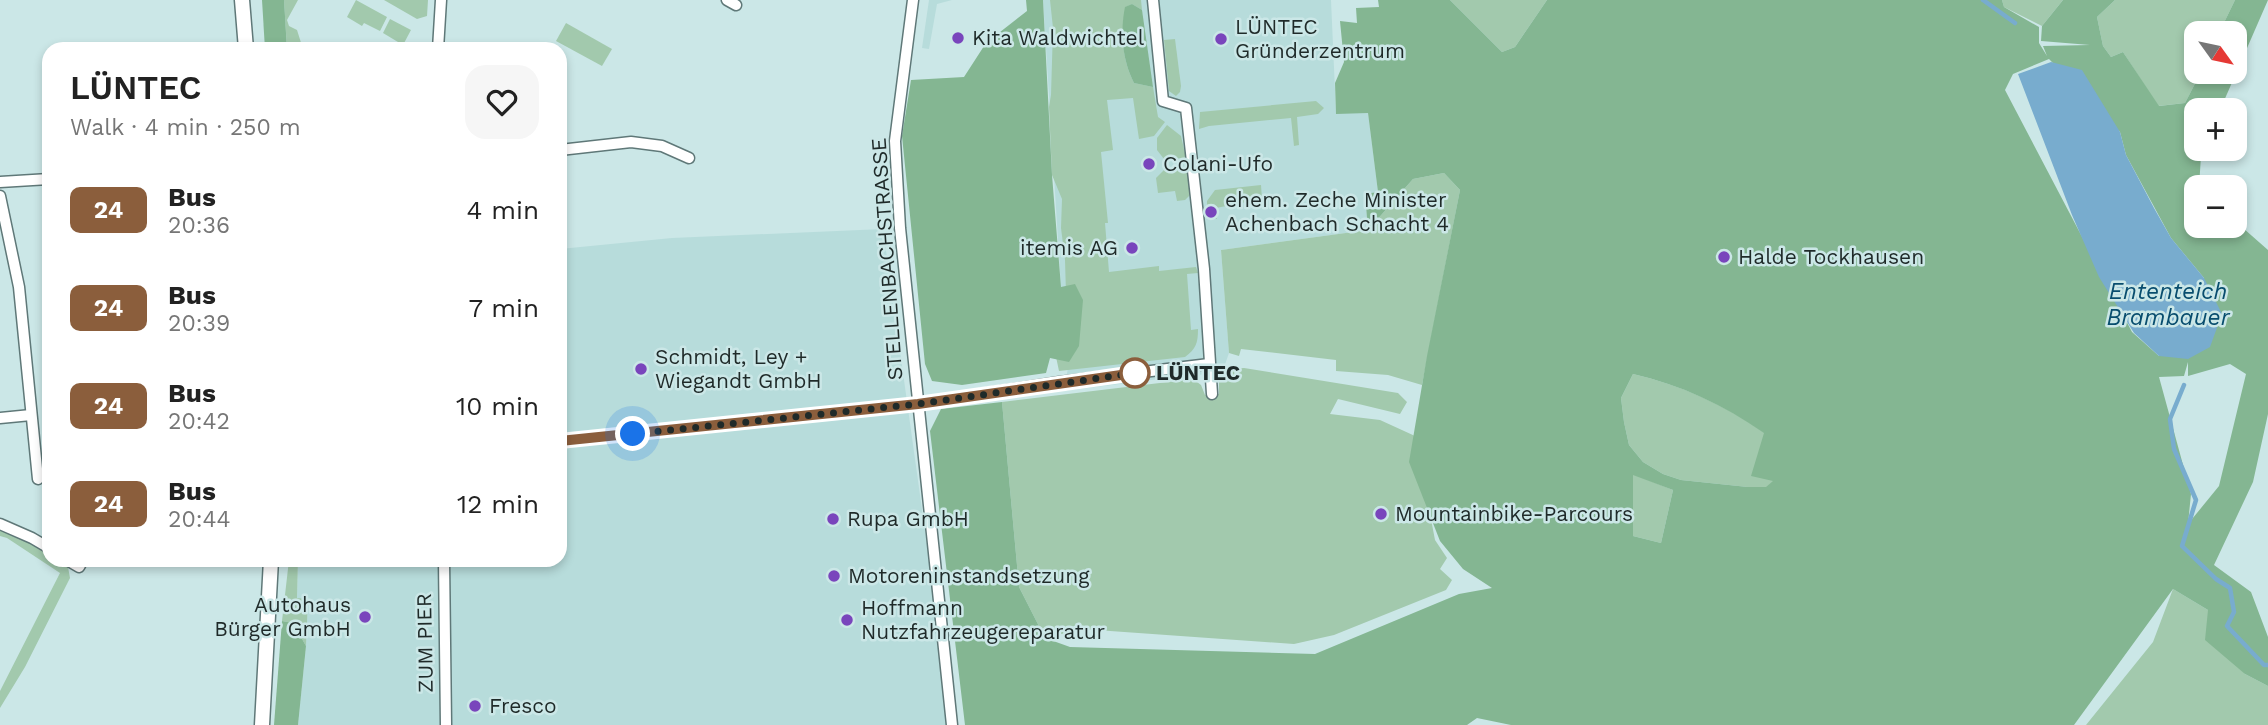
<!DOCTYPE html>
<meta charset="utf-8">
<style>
:root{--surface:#fff;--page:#f6f6f6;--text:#222;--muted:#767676}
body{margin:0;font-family:"Work Sans",sans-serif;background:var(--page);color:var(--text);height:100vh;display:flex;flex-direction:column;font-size:26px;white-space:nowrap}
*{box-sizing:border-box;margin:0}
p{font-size:23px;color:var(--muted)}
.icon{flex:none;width:38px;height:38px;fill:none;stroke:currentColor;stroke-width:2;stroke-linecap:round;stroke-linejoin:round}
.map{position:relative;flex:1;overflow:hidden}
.sheet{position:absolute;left:42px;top:42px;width:525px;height:525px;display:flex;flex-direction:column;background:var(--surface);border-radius:21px;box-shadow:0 4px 10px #0003}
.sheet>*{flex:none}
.badge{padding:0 14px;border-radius:10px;font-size:24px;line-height:46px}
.needle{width:46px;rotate:123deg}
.buttons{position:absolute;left:2184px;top:21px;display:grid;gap:14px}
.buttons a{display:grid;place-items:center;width:63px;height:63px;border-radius:14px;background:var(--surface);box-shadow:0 4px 10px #0003;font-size:35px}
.you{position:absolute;width:35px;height:35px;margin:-18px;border:5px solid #fff;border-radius:50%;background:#1a73e8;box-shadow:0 0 0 10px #1a73e833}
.map>.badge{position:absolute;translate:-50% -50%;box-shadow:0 0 0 4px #fff}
.round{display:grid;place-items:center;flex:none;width:74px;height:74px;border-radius:21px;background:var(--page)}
.headline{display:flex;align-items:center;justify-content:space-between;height:119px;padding:0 28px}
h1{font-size:33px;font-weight:600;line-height:52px}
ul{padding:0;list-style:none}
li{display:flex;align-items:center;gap:21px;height:98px;padding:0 28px}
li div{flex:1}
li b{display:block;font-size:26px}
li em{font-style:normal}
li .badge{min-width:77px;font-weight:700;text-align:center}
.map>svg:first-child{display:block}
</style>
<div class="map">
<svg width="2268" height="725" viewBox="0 0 2268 725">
<rect width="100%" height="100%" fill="#cbe7e7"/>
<g fill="#b7dcdb">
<polygon points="929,0 952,0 937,4 929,49 922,48"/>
<polygon points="1043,0 1331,0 1336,113 1368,112 1378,192 1365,195 1368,230 1221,250 1229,353 1222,373 1183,376 1064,391 1069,362 1061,288"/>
<polygon points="883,229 952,725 298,725 306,646 308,599 297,599 298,560 560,560 560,249 672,238"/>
</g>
<g fill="#a2c9ad">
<polygon points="284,0 298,0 287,20 289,26 297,30 303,49 287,49"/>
<polygon points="356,0 387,17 380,31 364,23 362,26 347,17"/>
<polygon points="384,0 428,0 427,16 417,19"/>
<path d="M1050 0H1141L1142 10 1132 4 1126 7C1120 31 1122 60 1134 83L1153 87 1158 117 1165 122 1154 136 1139 139 1133 98 1107 100 1113 150 1101 152 1108 223H1105L1109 272 1159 266V271L1196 267 1198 273 1187 274 1191 330 1198 329C1198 343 1196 349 1185 357L1059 371 1055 352 1066 294 1065 260 1061 228 1062 199 1052 175 1049 107 1051 95 1053 28Z"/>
<polygon points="1450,0 1547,0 1515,47 1502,52"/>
<polygon points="2002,0 2063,0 2042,26 2004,7"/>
<polygon points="2115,0 2235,0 2219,33 2196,33 2196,72 2201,72 2185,103 2158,106 2123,52 2111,57 2103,46 2097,17"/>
<polygon points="390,19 411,30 403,45 383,33"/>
<polygon points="566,23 612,49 602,66 556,41"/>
<polygon points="1175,39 1181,86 1180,92 1176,96 1169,91 1164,40"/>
<polygon points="1316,101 1324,108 1318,114 1297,117 1299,145 1294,146 1291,118 1209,126 1199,129 1200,112"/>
<polygon points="1167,125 1181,136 1186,158 1164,159 1157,150 1157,138"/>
<polygon points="1187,168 1190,195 1185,200 1177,201 1175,191 1158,193 1156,178 1164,170"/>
<polygon points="1444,173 1460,190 1422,385 1388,375 1336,371 1336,360 1241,349 1239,356 1229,353 1221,250 1368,230 1413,179"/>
<polygon points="1261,185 1262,199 1216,208 1217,219 1207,216 1207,201 1215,190"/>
<polygon points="1244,368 1398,393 1407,402 1400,414 1338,399 1330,414 1380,420 1415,436 1435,540 1447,558 1440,569 1452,580 1446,590 1334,635 1294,644 1082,629 1045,638 1019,587 1002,402 1193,379 1201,385 1205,395 1219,394 1219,381 1228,369"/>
<path d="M1633 374C1681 385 1725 405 1765 433L1774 481 1767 487H1748L1681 480 1663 474 1643 462 1629 445 1624 422 1621 398Z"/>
<polygon points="1633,474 1673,490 1661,543 1633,536"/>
<polygon points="0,527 49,553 49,560 59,560 68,567 70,578 25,667 0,708 0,691 60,573 7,538 0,536"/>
<polygon points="289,560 298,560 297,598 308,599 306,646 293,623 282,621"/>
<polygon points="2173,589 2208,610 2245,674 2268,686 2268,725 2086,725 2153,642"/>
</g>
<g fill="#84b692" fill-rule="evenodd">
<polygon points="262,0 284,0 287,49 265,49"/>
<polygon points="1026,0 1043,0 1052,175 1061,287 1075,284 1083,300 1079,346 1069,362 1050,358 1046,373 962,385 932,381 925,364 902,136 911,80 964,77 986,43 1027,11"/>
<path d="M1378 0H1450L1502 52 1515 47 1547 0H2002L2004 7 2039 27V43L2047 56 2043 46 2090 45 2041 41 2042 26 2063 0H2115L2097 17 2103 46 2111 57 2123 52 2159 106 2185 103 2201 72H2235V33H2219L2235 0H2268L2220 110H2196V149H2204L2201 156 2199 187H2196V226H2235V221L2268 250V414L2253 482 2214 565 2251 592 2268 637V686L2245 674 2205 640 2208 610 2173 589 2074 725H1511L1477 718 1467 725H965L930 431 941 409 1002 402 1019 587 1045 638 1070 647 1315 654 1459 594 1492 588 1463 569 1440 541 1409 462 1427 356 1460 190 1444 173 1413 179 1368 230 1365 194 1378 192 1368 113 1336 114 1335 83 1344 62 1340 21 1357 23 1356 8 1379 7ZM2049 59 2120 132 2126 155 2171 238 2204 278 2159 356 2132 332 2005 90 2013 74ZM2188 362V376L2230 364 2246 374 2219 486 2188 524 2191 494 2159 377 2184 376ZM1633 374C1681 385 1724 405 1764 433L1751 476 1773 481 1766 487H1748L1681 480 1663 474 1643 462 1629 445 1624 422 1621 398ZM1633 475 1673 490 1661 543 1633 536Z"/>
<path d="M1132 4 1142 10 1153 87 1134 83C1122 60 1120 31 1125 7Z"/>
<polygon points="282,621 293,623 306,646 298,725 274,725"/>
</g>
<polygon fill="#78acce" points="2051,62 2082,70 2120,132 2126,155 2154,208 2171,238 2204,278 2222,314 2210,347 2188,359 2159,356 2134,333 2099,277 2072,215 2018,74"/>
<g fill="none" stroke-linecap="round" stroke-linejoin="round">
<g stroke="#78acce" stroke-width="4.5">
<polyline points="1983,0 2015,23"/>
<polyline points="2184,385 2170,419 2174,449 2196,500 2182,546 2216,579 2230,588 2234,612 2227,626 2264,665 2268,665"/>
</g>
<g stroke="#5f7878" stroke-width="13">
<g id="minor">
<polyline points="727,0 736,5"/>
<polyline points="913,0 895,141 900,228 952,725"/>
<polyline points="1153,0 1163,101 1186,108 1204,269 1212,394"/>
<polyline points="438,49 441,0"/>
<polyline points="560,150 631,142 662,146 689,158"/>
<polyline points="0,182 49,179"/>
<polyline points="0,196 19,287 38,479"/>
<polyline points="0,418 31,415"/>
<polyline points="560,441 918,404 1060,382 1209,364"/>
<polyline points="0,524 32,538 49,548"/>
<polyline points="67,560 79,567 83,560"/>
<polyline points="444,560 446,725"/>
</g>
</g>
<g stroke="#5f7878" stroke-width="17">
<g id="secondary">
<polyline points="242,0 246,49"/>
<polyline points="262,725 271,560"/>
</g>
</g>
<use href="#minor" stroke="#fff" stroke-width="10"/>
<use href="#secondary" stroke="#fff" stroke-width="14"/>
</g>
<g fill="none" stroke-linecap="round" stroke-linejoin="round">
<g stroke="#fff" stroke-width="16">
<polyline id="line" points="560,441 918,404 1135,373"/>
</g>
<use href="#line" stroke="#8b5e3c" stroke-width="10"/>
<polyline stroke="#1f2a29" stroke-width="7" stroke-dasharray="0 12.6" points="633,434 918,404 1135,373"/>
</g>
<g fill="#7945bc" stroke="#cbe7e7" stroke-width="2.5">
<circle cx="958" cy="38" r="7"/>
<circle cx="1221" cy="39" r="7"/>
<circle cx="1149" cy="164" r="7"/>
<circle cx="1211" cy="212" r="7"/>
<circle cx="1132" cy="248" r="7"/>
<circle cx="1724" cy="257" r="7"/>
<circle cx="641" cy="369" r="7"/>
<circle cx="1381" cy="514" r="7"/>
<circle cx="833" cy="519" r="7"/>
<circle cx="834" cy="576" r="7"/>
<circle cx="365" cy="617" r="7"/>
<circle cx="847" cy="620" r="7"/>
<circle cx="475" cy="706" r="7"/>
</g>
<circle fill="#fff" stroke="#8b5e3c" stroke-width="3.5" cx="1135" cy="373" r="14"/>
<g text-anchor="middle" stroke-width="5" stroke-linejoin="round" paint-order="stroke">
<g font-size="21" fill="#1f2a29" stroke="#cbe7e7" text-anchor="start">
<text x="1235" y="34">LÜNTEC<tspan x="1235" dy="24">Gründerzentrum</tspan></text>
<text x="972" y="45">Kita Waldwichtel</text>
<text x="1163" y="171">Colani-Ufo</text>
<text x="1225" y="207">ehem. Zeche Minister<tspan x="1225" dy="24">Achenbach Schacht 4</tspan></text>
<text x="1118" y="255" text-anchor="end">itemis AG</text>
<text x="1738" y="264">Halde Tockhausen</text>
<text x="655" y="364">Schmidt, Ley +<tspan x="655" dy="24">Wiegandt GmbH</tspan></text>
<text x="1395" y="521">Mountainbike-Parcours</text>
<text x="847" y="526">Rupa GmbH</text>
<text x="848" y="583">Motoreninstandsetzung</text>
<text x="351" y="612" text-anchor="end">Autohaus<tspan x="351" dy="24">Bürger GmbH</tspan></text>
<text x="861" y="615">Hoffmann<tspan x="861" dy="24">Nutzfahrzeugereparatur</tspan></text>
<text x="489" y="713">Fresco</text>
</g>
<g font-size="21" fill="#1f2a29" stroke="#cbe7e7">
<text transform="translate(887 259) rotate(-94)" y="7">STELLENBACHSTRASSE</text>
<text transform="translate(425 643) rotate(-91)" y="7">ZUM PIER</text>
</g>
<g font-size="21" font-weight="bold" fill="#1f2a29" stroke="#cbe7e7" text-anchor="start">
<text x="1156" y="380">LÜNTEC</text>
</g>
<g font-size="23" font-style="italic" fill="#084d6e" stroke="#cbe7e7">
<text x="2168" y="299">Ententeich<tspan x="2168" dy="26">Brambauer</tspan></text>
</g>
</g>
</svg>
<div class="buttons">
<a><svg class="needle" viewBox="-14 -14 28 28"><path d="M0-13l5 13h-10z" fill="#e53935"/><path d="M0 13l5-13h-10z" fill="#767676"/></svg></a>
<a>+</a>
<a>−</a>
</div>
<div class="you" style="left:633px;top:434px"></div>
<section class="sheet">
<div class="headline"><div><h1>LÜNTEC</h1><p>Walk · 4 min · 250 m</p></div><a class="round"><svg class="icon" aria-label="heart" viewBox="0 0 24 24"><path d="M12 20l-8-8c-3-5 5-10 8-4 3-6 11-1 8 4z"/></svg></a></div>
<ul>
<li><span class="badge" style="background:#8b5e3c;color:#fff">24</span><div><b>Bus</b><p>20:36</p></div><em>4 min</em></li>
<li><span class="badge" style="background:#8b5e3c;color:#fff">24</span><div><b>Bus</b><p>20:39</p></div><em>7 min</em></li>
<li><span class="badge" style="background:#8b5e3c;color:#fff">24</span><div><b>Bus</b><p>20:42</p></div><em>10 min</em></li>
<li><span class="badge" style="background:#8b5e3c;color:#fff">24</span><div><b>Bus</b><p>20:44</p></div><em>12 min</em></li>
</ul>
</section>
</div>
